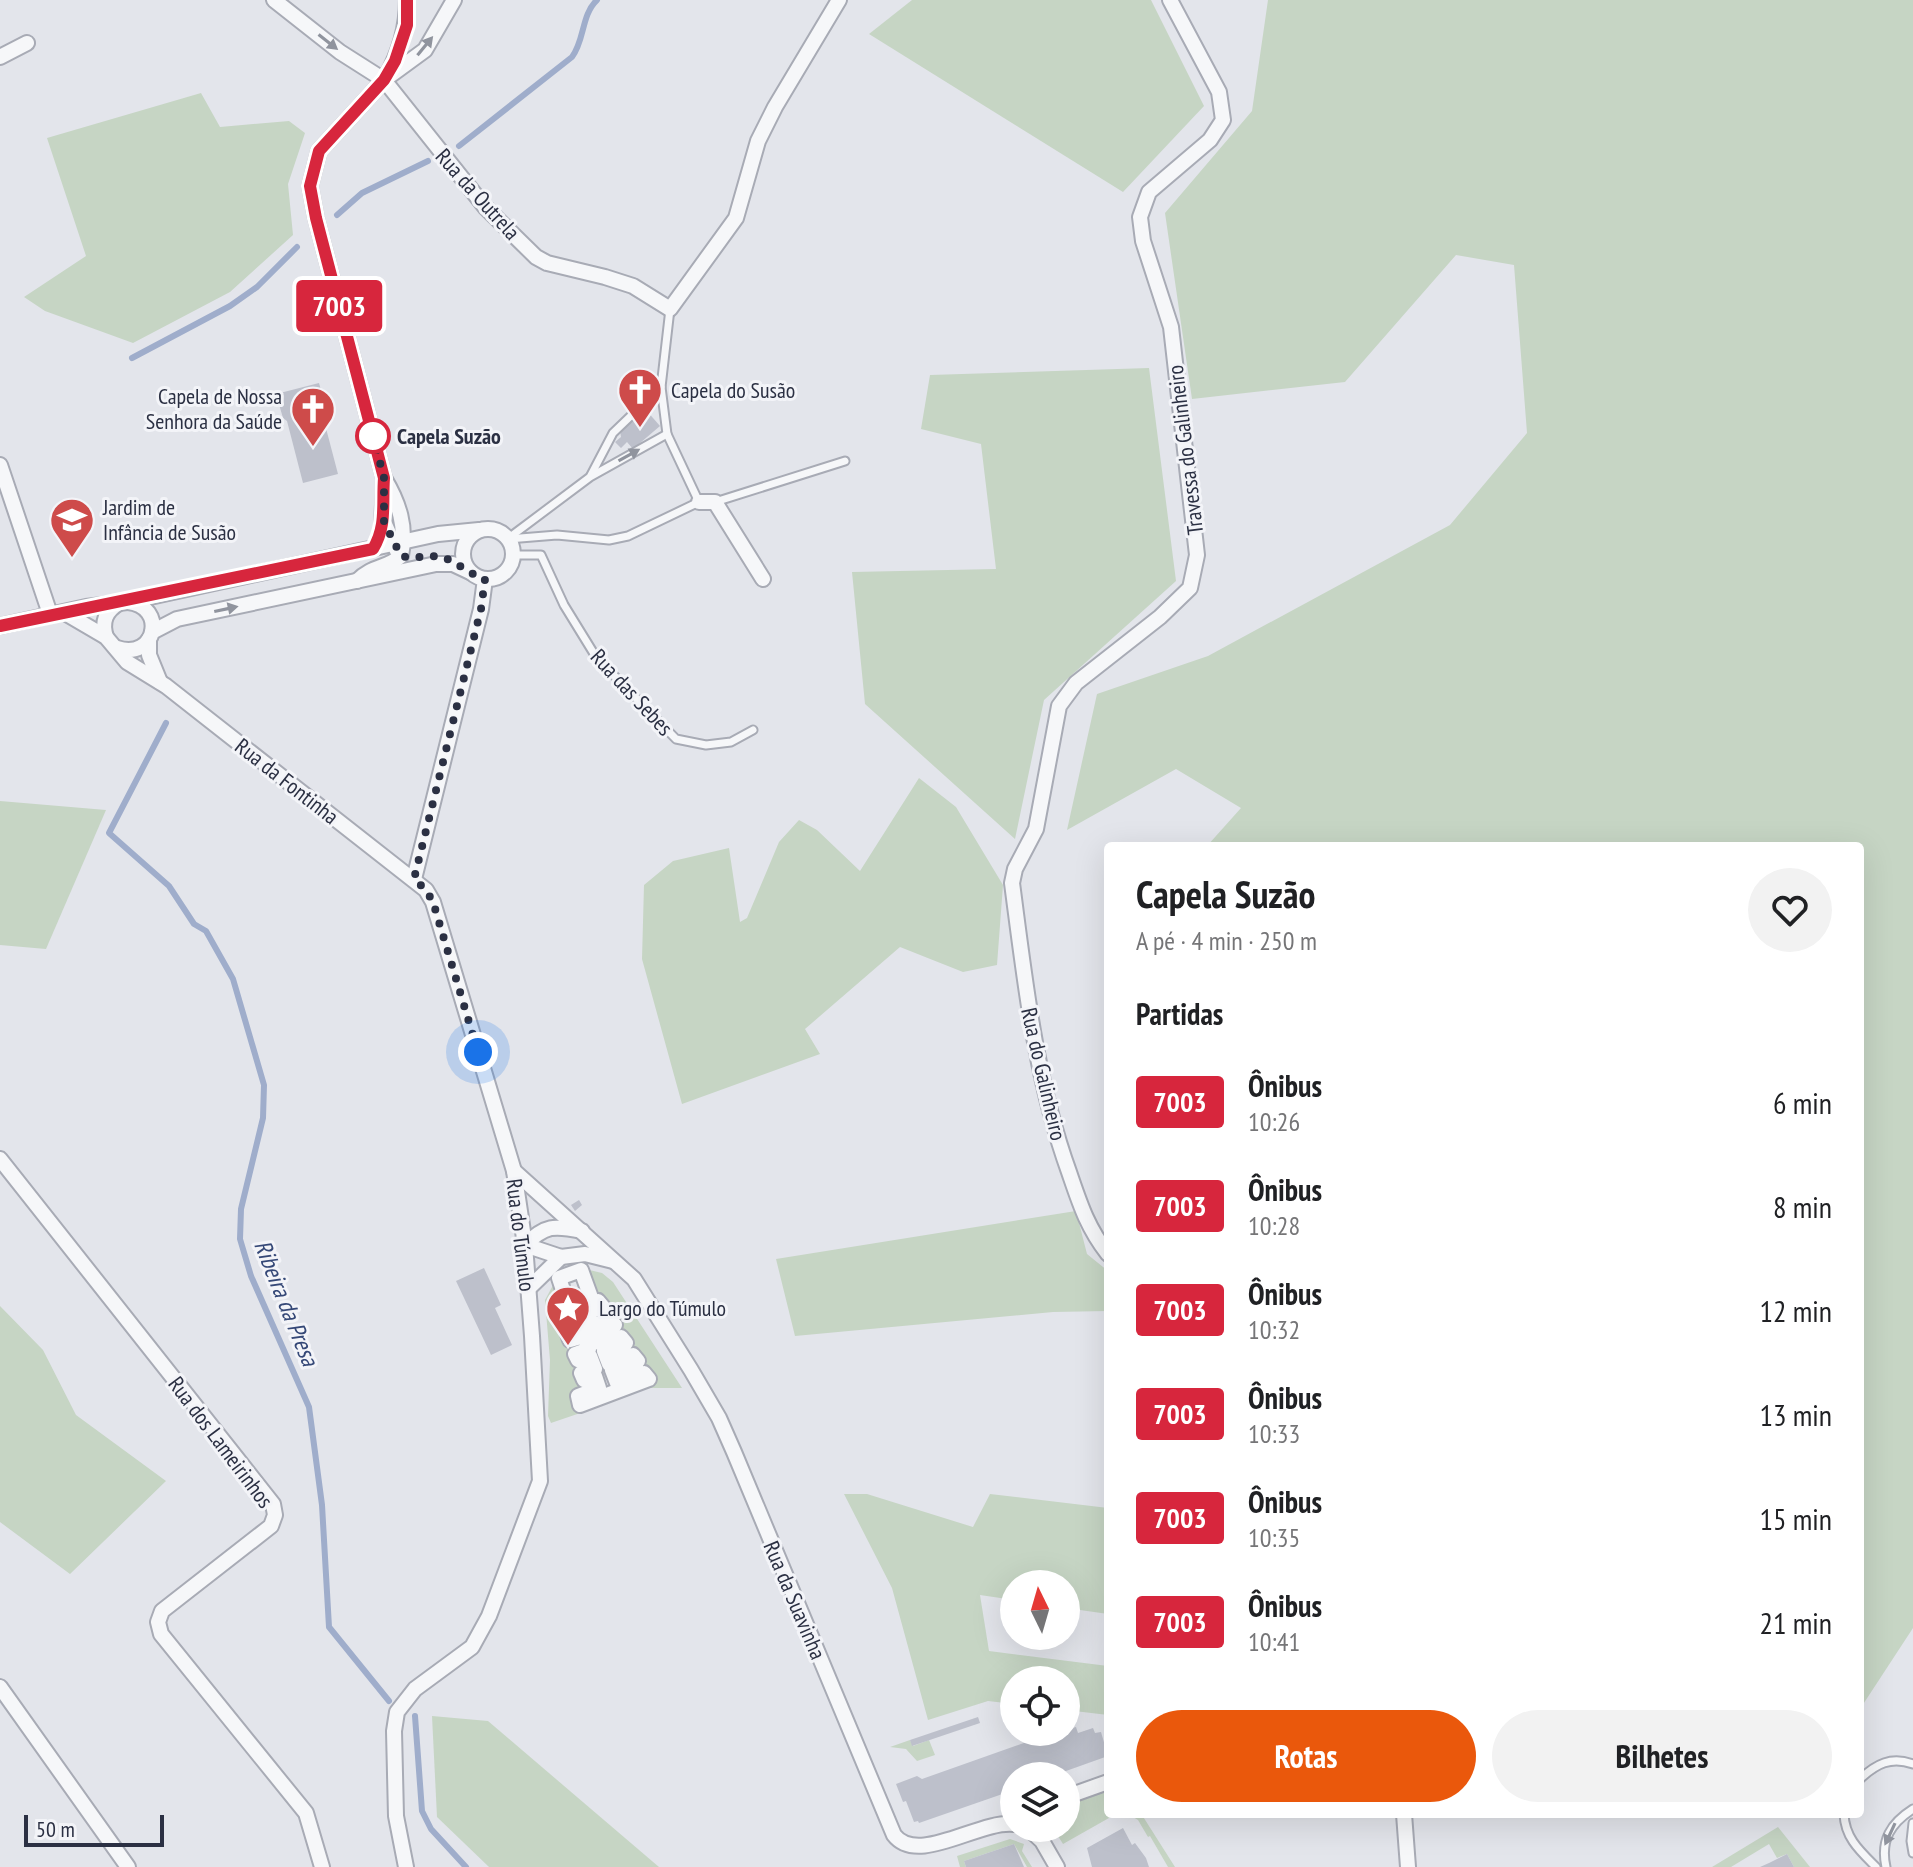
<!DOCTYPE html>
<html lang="pt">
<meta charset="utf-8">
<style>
:root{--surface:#fff;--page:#f2f2f2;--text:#202124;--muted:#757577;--accent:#ea580c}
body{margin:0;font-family:"PT Sans Narrow",sans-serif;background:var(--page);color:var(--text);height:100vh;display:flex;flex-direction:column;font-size:30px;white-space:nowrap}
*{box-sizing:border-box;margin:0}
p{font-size:26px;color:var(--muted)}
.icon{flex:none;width:44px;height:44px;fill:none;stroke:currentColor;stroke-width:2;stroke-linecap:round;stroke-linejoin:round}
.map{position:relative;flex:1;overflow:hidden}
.sheet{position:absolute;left:1104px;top:842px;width:760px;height:976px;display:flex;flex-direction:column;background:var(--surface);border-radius:8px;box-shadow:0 8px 32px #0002}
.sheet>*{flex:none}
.badge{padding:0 16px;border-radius:6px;font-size:28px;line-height:52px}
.needle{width:52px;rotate:355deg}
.tools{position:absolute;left:1000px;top:1570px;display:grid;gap:16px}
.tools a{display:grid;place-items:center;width:80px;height:80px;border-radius:50%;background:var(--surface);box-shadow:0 8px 32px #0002;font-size:40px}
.scale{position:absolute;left:24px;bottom:20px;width:140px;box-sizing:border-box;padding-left:8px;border:4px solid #2b3043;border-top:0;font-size:22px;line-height:28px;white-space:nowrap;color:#2b3043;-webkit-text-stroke:6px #f3f4f8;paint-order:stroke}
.you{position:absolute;width:40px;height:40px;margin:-20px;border:6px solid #fff;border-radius:50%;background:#1a73e8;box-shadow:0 0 0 12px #1a73e833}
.map>.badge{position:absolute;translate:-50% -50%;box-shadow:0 0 0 4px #fff}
h2{padding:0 32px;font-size:30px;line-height:72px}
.round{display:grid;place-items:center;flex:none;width:84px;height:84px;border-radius:42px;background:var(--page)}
.headline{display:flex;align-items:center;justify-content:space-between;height:136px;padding:0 32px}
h1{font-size:38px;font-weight:600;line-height:60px}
.action{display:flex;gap:16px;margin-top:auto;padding:16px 32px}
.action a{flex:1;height:92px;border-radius:48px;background:var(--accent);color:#fff;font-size:32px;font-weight:600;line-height:92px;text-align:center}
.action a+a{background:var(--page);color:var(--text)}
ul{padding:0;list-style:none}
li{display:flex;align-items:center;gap:24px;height:104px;padding:0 32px}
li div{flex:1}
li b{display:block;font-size:30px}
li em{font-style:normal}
li .badge{min-width:88px;font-weight:700;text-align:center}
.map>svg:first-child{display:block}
</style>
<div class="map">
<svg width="1913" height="1867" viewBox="0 0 1913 1867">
<rect width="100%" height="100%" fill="#e3e5eb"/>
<g fill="#c6d5c4" fill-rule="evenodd">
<polygon points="912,0 1151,0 1204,106 1123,192 869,34"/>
<polygon points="1268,0 1913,0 1913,1628 1860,1709 1860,846 1207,846 1241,808 1176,769 1067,830 1097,694 1208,656 1450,525 1527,433 1514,265 1456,255 1345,382 1192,399 1165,213 1252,111"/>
<polygon points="201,93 220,127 289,121 305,133 288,184 293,235 230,292 133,343 45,311 24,297 86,256 47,138"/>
<polygon points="1149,368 1176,581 1044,700 1015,839 865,704 852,572 996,569 981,444 921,429 930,375"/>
<polygon points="919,778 956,807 1003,885 997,965 963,972 900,947 805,1029 820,1054 682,1104 642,959 644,885 673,861 729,848 740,922 747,918 779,842 799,820 817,830 860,871"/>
<polygon points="0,801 106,810 46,949 0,945"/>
<polygon points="1076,1211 1087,1254 1108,1271 1108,1311 1053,1312 795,1336 776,1259"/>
<path d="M581 1268 602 1273 613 1282 682 1388H644L591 1404 592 1409 551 1423 548 1416 550 1360 545 1300 558 1276ZM581 1270 592 1326 648 1379 579 1396 595 1376 584 1336 570 1311 559 1278Z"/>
<polygon points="0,1306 43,1350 76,1415 166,1481 70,1574 0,1522"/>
<polygon points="844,1494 867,1494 973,1527 990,1494 1108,1508 1108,1614 1066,1608 1066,1584 1014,1584 1014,1600 980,1595 989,1651 1108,1666 1108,1715 1066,1710 1066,1680 1014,1680 1014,1704 988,1701 928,1720 892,1588"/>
<polygon points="432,1716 488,1721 659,1867 489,1867 437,1817"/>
<polygon points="910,1740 913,1746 929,1740 935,1755 917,1761 906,1749 890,1747"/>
<polygon points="1108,1790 1108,1814 1116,1814 1063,1844 1053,1828 1066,1828 1066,1805"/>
<polygon points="1128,1814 1142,1815 1175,1867 1168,1867 1150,1836 1148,1837 1138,1820"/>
<polygon points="1778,1827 1810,1867 1794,1867 1787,1854 1777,1858 1769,1844 1731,1867 1712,1867"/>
<polygon points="1010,1839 1024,1844 1022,1851 1032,1867 1027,1867 1014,1844 964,1861 966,1867 960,1867 957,1856"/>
</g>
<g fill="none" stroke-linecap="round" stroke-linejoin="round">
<g stroke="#9fadcb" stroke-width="6">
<path d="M459 146 572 57C585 40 581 15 597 0"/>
<polyline points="337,215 362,193 428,161"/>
<polyline points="132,358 230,306 257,287 297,247"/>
<polyline points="166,723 109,833 169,886 194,924 206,931 233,979 264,1085 263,1118 241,1209 240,1239 251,1276 309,1407 322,1505 329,1627 389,1701"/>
<polyline points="415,1716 422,1811 431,1829 466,1867"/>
</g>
</g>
<g fill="#bdc0cb">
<polygon points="319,383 326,408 322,413 338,474 303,483 287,421 283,418 276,394"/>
<polygon points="646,410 660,426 633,449 627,442 621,448 615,442 621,437 620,431"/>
<polygon points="579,1200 582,1205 575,1211 571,1205"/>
<polygon points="484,1268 501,1305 495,1308 512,1345 491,1355 456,1281"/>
<polygon points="978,1717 980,1723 912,1746 910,1740"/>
<polygon points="1071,1726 1072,1728 1076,1727 1078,1733 1093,1728 1095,1733 1101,1732 1108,1756 1052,1776 1014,1776 1014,1790 919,1823 918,1821 914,1822 906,1801 903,1802 896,1784 917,1776 922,1779 1055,1732 1066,1732 1066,1728"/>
<polygon points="1123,1828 1132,1845 1135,1843 1146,1858 1149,1867 1092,1867 1087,1848"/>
<polygon points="1014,1844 1024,1867 966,1867 964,1861"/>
<polygon points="1787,1854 1794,1867 1760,1867 1769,1863"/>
</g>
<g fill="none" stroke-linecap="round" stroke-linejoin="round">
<g stroke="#a8abb5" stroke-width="11">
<g id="lane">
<polyline points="591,475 613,433 661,387"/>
<polyline points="715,502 845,461"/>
<polyline points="510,537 590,477 667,434"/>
<polyline points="508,539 557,535 609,540 628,536 699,502 667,434 661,387 670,309"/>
<polyline points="513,555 541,555 564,605 596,657 676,739 706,745 731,742 753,730"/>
<path d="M1860 1779C1876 1764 1891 1756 1913 1764"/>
<path d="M1844 1814C1845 1838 1860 1851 1876 1867"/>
<polyline points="1913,1823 1911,1841 1913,1853"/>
<path d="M1886 1867C1880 1840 1891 1823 1913 1809"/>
</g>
</g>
<g stroke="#a8abb5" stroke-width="18">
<g id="street">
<polyline points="274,0 340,52 384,80 485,207 536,257 547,263 605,277 633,286 670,309 736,218 758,141 775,107 839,0"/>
<polyline points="0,57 27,43"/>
<path d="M386 77C400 52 407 28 407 0"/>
<polyline points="0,465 50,614"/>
<polyline points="699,502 715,502 763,579"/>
<polyline points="384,522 397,551"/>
<circle cx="488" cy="554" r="25"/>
<polyline points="382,531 384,478"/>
<path d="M357 581C373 565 386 569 401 556 407 527 399 503 384 478L316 218 310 186 319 151 384 80 425 50 454 0"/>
<polyline points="65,613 106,637 127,662 166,686 426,890 433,902 514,1171 525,1245 532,1336 540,1481 489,1616 472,1647 415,1689 397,1712 394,1731 396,1816 406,1867"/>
<polyline points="0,626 86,607 127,602 438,534 479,530"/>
<polyline points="152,632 177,619 436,564 453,564 470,572"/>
<path d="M106 637C101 621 106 611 119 603"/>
<polyline points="149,639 149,655 160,682"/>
<path d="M117 648C157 661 167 606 128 602"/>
<polyline points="414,879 481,609 485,579"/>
<polyline points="0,1159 273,1504 275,1515 271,1526 162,1611 158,1622 161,1634 306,1813 322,1867"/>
<path d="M514 1171 634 1279 691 1370 719 1418 734 1452 894 1835C918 1866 979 1820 1014 1824"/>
<path d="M582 1231C554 1225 545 1225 525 1245L561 1257 585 1254 613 1261"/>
<path d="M1108 1254C1087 1227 1080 1204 1069 1172 1035 1078 1025 981 1012 883L1015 869 1036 829 1059 706 1076 683 1160 617 1190 588 1197 555 1171 327 1143 241 1140 217 1149 192 1210 140 1223 120 1219 92 1170 0"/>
<polygon points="581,1270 593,1303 598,1301 603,1307 588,1312 592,1326 609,1320 615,1325 596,1331 601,1344 621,1337 626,1343 604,1351 609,1364 633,1355 638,1361 612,1370 617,1383 644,1373 649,1379 580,1405 578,1396 599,1388 595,1376 584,1380 581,1373 595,1369 590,1356 578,1360 575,1354 589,1349 584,1336 570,1340 568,1334 583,1329 578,1316 564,1321 561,1314 570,1311 559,1278"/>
<polyline points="528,1289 561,1257"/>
<polyline points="0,1687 128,1867"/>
<polyline points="1066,1797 1108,1782"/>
<polyline points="1404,1814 1408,1867"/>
<polyline points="1028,1828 1042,1841 1057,1867"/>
</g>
</g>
<use href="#lane" stroke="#f6f7f9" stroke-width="7"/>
<use href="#street" stroke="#f6f7f9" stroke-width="14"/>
</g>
<defs><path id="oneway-solid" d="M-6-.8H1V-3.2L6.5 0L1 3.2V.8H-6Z" transform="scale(2)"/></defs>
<g fill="#90949e">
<use href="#oneway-solid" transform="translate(328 42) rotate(38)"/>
<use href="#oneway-solid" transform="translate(425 46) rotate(-51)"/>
<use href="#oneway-solid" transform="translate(629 455) rotate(-29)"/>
<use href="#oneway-solid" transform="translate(226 609) rotate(-12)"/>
<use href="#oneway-solid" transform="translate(1890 1834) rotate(115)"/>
</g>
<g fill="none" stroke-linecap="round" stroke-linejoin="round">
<g stroke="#fff" stroke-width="18">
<path id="line" d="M0 626 373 549C387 526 382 504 384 478L316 218 310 186 319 151 384 80 395 61 407 25V0"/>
</g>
<use href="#line" stroke="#d7263d" stroke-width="12"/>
<path stroke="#2b3043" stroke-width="8" stroke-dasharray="0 14.4" d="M373 436 384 478V522L401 556C415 560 431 553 445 558 459 564 471 575 485 579L481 609 414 879 426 890 433 902 478 1052"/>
</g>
<defs>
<g id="church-pin" transform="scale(2.3)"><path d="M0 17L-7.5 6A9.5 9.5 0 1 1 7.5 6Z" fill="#ce4b4a" stroke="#f3f4f8"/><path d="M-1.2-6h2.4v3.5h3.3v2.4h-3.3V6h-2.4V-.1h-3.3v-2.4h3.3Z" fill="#fff"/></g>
<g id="school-pin" transform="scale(2.3)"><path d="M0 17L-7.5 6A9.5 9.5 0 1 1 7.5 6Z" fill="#ce4b4a" stroke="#f3f4f8"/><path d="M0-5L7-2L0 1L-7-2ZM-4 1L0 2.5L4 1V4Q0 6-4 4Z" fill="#fff"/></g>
<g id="sight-pin" transform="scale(2.3)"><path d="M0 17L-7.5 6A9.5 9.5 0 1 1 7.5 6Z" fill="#ce4b4a" stroke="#f3f4f8"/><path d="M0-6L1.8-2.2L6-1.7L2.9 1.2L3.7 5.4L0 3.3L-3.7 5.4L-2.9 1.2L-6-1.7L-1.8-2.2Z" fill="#fff"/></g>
</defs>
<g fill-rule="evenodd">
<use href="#church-pin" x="640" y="390"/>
<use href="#church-pin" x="313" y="409"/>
<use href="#school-pin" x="72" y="520"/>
<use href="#sight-pin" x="568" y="1308"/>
</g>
<circle fill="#fff" stroke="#d7263d" stroke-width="4" cx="373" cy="436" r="16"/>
<g text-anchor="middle" stroke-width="6" stroke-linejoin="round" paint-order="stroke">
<g font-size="22" fill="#2b3043" stroke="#f3f4f8">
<text transform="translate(478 194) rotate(48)" y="8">Rua da Outrela</text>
<text transform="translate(1185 450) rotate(-97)" y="8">Travessa do Galinheiro</text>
<text transform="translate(632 692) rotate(47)" y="8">Rua das Sebes</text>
<text transform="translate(287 781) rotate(38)" y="8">Rua da Fontinha</text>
<text transform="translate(1044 1074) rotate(77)" y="8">Rua do Galinheiro</text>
<text transform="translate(521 1235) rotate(83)" y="8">Rua do Túmulo</text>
<text transform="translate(221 1442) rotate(53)" y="8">Rua dos Lameirinhos</text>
<text transform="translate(795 1600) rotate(67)" y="8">Rua da Suavinha</text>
</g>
<g font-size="22" fill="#2b3043" stroke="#f3f4f8" text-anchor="start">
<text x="671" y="398">Capela do Susão</text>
<text x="282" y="404" text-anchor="end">Capela de Nossa<tspan x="282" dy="25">Senhora da Saúde</tspan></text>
<text x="103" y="515">Jardim de<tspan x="103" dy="25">Infância de Susão</tspan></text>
<text x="599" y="1316">Largo do Túmulo</text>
</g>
<g font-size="22" font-weight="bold" fill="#2b3043" stroke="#f3f4f8" text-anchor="start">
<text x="397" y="444">Capela Suzão</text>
</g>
<g font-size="24" font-style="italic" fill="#354877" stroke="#f3f4f8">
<text transform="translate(286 1303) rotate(68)" y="8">Ribeira da Presa</text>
</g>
</g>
</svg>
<div class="tools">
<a><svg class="needle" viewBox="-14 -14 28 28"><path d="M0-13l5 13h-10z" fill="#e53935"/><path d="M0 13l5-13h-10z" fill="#757577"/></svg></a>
<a><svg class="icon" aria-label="locate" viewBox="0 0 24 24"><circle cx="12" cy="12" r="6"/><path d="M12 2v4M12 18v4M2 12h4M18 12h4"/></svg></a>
<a><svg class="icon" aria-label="layers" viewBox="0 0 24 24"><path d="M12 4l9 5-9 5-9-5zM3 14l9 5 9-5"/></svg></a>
</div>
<div class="scale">50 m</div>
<div class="you" style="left:478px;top:1052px"></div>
<b class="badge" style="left:339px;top:306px;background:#d7263d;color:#fff">7003</b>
<section class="sheet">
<div class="headline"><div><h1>Capela Suzão</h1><p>A pé · 4 min · 250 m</p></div><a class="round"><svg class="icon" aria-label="heart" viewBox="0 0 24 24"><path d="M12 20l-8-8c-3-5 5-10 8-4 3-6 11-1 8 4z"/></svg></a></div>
<h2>Partidas</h2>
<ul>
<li><span class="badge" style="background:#d7263d;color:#fff">7003</span><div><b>Ônibus</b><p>10:26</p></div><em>6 min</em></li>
<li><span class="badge" style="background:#d7263d;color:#fff">7003</span><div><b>Ônibus</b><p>10:28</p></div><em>8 min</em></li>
<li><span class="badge" style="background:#d7263d;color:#fff">7003</span><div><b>Ônibus</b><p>10:32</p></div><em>12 min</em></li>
<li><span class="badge" style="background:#d7263d;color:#fff">7003</span><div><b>Ônibus</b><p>10:33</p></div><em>13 min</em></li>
<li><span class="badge" style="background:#d7263d;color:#fff">7003</span><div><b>Ônibus</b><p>10:35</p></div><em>15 min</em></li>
<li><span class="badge" style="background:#d7263d;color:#fff">7003</span><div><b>Ônibus</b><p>10:41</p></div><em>21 min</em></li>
</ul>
<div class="action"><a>Rotas</a><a>Bilhetes</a></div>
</section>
</div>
